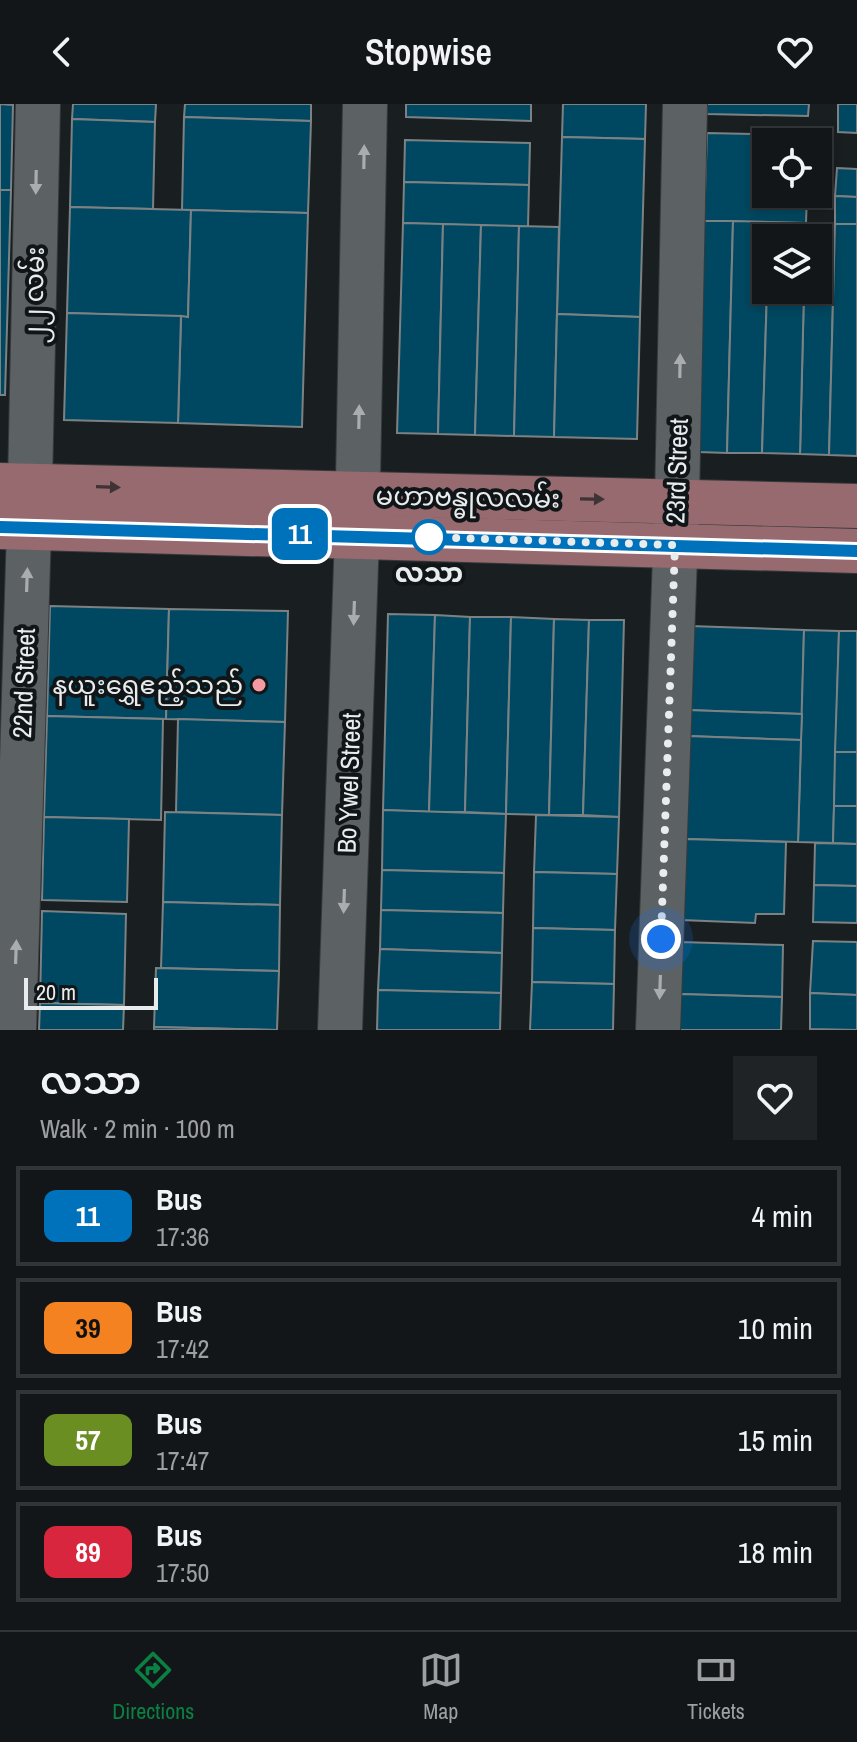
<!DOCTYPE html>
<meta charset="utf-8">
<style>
:root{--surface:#131618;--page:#202325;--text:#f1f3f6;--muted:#9d9fa2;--line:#323537;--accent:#0b8043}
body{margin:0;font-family:"Archivo Narrow","Noto Sans Myanmar",sans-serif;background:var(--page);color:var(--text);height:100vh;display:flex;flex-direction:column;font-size:30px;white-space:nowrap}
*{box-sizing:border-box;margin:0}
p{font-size:26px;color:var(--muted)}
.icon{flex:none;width:44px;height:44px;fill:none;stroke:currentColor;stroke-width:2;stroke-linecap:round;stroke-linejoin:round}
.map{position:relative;height:926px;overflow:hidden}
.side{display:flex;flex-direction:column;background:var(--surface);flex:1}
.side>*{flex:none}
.badge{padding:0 16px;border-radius:12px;font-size:28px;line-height:52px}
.fabs{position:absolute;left:752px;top:24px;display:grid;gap:16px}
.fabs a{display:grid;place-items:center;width:80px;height:80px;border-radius:0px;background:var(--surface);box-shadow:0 4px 12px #0003,0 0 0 2px var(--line);font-size:40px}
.scale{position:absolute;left:24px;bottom:20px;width:134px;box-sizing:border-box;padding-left:8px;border:4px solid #e9eced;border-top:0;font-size:22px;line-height:28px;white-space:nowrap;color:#e9eced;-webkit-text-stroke:6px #101517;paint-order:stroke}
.you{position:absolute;width:40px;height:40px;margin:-20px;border:6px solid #fff;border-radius:50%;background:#1a73e8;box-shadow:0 0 0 12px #1a73e833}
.map>.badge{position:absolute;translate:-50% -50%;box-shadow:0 0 0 4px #fff}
.round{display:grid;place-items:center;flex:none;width:84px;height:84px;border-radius:0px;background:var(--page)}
.overview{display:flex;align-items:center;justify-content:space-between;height:136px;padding:0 40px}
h1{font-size:38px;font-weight:600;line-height:60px}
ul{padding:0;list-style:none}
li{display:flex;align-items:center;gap:24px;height:100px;margin:0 16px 12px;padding:0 24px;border:4px solid var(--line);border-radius:0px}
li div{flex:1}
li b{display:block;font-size:30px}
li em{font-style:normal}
li .badge{min-width:88px;font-weight:700;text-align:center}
header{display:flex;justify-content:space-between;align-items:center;height:104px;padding:0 40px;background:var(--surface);font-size:36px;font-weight:600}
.menu{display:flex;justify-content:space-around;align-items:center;height:112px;border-top:2px solid var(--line);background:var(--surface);font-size:22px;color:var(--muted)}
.menu a{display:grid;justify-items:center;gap:4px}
.menu .active{color:var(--accent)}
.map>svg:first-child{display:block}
</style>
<header><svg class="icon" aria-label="back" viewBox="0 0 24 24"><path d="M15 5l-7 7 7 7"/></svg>Stopwise<svg class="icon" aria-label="heart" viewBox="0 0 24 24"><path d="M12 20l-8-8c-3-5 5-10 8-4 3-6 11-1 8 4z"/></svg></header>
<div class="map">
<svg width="857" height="926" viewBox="0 0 857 926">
<rect width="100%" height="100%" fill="#191e20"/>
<g fill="#004861" stroke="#7c8284" stroke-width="2">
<polygon points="0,0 13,1 11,86 0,86"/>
<polygon points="73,0 156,0 155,18 72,15"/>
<polygon points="185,0 311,0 311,17 184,13"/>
<polygon points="406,0 531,0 531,17 406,13"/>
<polygon points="563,0 646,0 645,35 562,33"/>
<polygon points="707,0 809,0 808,12 707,10"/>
<polygon points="838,0 857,0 857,29 838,28"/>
<polygon points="184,13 311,17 308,109 182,106"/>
<polygon points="72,15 155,18 153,105 70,103"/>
<polygon points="707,29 808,31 808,38 766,38 766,90 807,90 806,119 704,117"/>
<polygon points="562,33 645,35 640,213 557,210"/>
<polygon points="405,36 530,39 529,81 404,78"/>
<polygon points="837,64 857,65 857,93 835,92"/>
<polygon points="404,78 529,81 528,123 403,119"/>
<polygon points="0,86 11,86 5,291 0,291"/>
<polygon points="835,92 857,93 857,120 835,120"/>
<polygon points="70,103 191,106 188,213 67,209"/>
<polygon points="191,106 308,109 302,323 178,319 181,212 188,213"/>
<polygon points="704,117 733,117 727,349 698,348"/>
<polygon points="733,117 769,118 762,349 727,349"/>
<polygon points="769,118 806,119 806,134 768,134"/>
<polygon points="403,119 443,120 438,330 397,329"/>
<polygon points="806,119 835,120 829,351 800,350 804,186 818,186 818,134 806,134"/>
<polygon points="443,120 481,121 475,331 438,330"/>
<polygon points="835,120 857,120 857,352 829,351"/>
<polygon points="481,121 519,122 514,332 475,331"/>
<polygon points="519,122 559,123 554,333 514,332"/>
<polygon points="767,186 804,186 800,350 762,349"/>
<polygon points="67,209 181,212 178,319 64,316"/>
<polygon points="557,210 640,213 637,335 554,333"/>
<polygon points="50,502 169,505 166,615 47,612"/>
<polygon points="169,505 288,507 285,618 166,615"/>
<polygon points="388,510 435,511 429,708 383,706"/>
<polygon points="435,511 470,513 465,708 429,708"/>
<polygon points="470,513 511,513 506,710 465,708"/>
<polygon points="511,513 554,515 549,711 506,710"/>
<polygon points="554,515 589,516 583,711 549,711"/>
<polygon points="589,516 624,516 619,713 583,711"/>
<polygon points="690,522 804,526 802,610 687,606"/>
<polygon points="804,526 839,527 833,739 798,738"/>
<polygon points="839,527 857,527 857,648 835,648"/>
<polygon points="687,606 802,610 801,636 687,632"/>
<polygon points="47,612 163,615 161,716 44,713"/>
<polygon points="178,615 285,618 282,711 176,708"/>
<polygon points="687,632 801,636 798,738 684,735"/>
<polygon points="835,648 857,648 857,702 834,702"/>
<polygon points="834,702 857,702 857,740 833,739"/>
<polygon points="383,706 506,710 504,769 382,766"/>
<polygon points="165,708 282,711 280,801 163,798"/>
<polygon points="536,711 619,713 617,770 534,768"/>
<polygon points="44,713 129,715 127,798 42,796"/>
<polygon points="684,735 786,738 784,810 756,810 755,819 681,816"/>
<polygon points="815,739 857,740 857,782 814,781"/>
<polygon points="382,766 504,769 503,809 381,806"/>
<polygon points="534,768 617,770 615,826 533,824"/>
<polygon points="814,781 857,782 857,819 813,818"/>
<polygon points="163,798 280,801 279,867 161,864"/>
<polygon points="381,806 503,809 502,849 380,845"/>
<polygon points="42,807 126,810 124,901 40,899"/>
<polygon points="533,824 615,826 614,880 532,878"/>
<polygon points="813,837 857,838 857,891 810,889"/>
<polygon points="680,838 783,841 782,893 679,890"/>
<polygon points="380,845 502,849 501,889 378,886"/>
<polygon points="156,864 279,867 277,926 154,923"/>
<polygon points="532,878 614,880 613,926 530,926"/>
<polygon points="378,886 501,889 500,926 377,926"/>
<polygon points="810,889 857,891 857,926 810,925"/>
<polygon points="679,890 782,893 781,926 678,926"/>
<polygon points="40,899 124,901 123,926 39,926"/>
<polygon points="154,923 277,926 154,926"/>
</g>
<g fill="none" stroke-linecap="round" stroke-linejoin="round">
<g stroke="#373a3c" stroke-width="46">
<g id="minor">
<polyline points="30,381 38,0"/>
<polyline points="14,926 29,424"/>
<polyline points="340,926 357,431 365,0"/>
<polyline points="658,926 677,396 685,0"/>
</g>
</g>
<g stroke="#373a3c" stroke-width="46">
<g id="primary">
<polyline points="0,381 857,402"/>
<polyline points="0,423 857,447"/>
</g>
</g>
<use href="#minor" stroke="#5c6164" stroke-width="44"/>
<use href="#primary" stroke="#966a6f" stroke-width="44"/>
</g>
<defs><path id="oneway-solid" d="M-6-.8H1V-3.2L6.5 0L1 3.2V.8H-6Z" transform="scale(2)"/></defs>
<g fill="#aaadaf">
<use href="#oneway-solid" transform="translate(364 53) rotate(-89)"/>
<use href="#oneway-solid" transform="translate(36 78) rotate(91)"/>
<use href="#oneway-solid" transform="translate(680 262) rotate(-89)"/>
<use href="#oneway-solid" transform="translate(359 313) rotate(-89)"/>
<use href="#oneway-solid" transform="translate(27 476) rotate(-88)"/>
<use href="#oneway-solid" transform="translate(354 509) rotate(92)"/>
<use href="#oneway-solid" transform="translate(344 797) rotate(92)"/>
<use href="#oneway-solid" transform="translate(16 848) rotate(-88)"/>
<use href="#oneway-solid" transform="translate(660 883) rotate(92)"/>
</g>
<g fill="#3f3336">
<use href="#oneway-solid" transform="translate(108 383) rotate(2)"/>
<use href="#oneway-solid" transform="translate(592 395) rotate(1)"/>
</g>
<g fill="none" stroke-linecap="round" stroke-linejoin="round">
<g stroke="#fff" stroke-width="18">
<polyline id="line" points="0,423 857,447"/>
</g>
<use href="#line" stroke="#0072bc" stroke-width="12"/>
<polyline stroke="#e9eced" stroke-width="8" stroke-dasharray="0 14.4" points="429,433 421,433 675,441 661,835"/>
</g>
<circle fill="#fff" stroke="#0072bc" stroke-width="4" cx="429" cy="433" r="16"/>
<circle fill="#f49aa2" stroke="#101517" stroke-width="3" cx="259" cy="581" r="8"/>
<g text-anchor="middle" stroke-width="8" stroke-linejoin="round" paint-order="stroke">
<g font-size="26" fill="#e9eced" stroke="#101517">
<text transform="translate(34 191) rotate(-89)" y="9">၂၂ လမ်း</text>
<text transform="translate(677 367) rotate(-88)" y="9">23rd Street</text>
<text transform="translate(468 393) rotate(1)" y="9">မဟာဗန္ဓုလလမ်း</text>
<text transform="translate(24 579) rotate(-88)" y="9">22nd Street</text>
<text transform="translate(349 679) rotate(-88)" y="9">Bo Ywel Street</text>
</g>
<g font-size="26" font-weight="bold" fill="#e9eced" stroke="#101517">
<text x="429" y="478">လသာ</text>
</g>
<g font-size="26" fill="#e9eced" stroke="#101517" text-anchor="end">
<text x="243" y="590">နယူးရွှေဧည့်သည်</text>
</g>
</g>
</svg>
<div class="fabs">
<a><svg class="icon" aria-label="locate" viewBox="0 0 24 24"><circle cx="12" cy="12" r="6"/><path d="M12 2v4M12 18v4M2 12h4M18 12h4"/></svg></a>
<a><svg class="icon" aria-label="layers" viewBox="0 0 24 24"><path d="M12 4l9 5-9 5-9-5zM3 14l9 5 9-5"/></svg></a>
</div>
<div class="scale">20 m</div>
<div class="you" style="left:661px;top:835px"></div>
<b class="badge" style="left:300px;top:430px;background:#0072bc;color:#fff">11</b>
</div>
<section class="side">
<div class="overview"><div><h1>လသာ</h1><p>Walk · 2 min · 100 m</p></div><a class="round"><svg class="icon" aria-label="heart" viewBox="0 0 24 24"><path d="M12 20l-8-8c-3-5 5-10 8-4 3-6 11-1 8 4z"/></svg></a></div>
<ul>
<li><span class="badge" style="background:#0072bc;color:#fff">11</span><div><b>Bus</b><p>17:36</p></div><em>4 min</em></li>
<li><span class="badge" style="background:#f58220;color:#111">39</span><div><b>Bus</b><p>17:42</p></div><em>10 min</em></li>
<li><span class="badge" style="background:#6b8e23;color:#fff">57</span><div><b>Bus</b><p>17:47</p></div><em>15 min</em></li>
<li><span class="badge" style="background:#d7263d;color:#fff">89</span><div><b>Bus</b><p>17:50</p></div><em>18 min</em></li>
</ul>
</section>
<nav class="menu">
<a class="active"><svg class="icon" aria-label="directions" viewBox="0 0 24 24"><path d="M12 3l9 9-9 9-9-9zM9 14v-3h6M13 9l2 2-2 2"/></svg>Directions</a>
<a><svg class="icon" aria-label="map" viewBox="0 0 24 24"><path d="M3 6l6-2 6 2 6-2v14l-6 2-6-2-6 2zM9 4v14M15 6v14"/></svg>Map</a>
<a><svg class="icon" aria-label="tickets" viewBox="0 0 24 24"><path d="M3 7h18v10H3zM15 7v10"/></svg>Tickets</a>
</nav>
